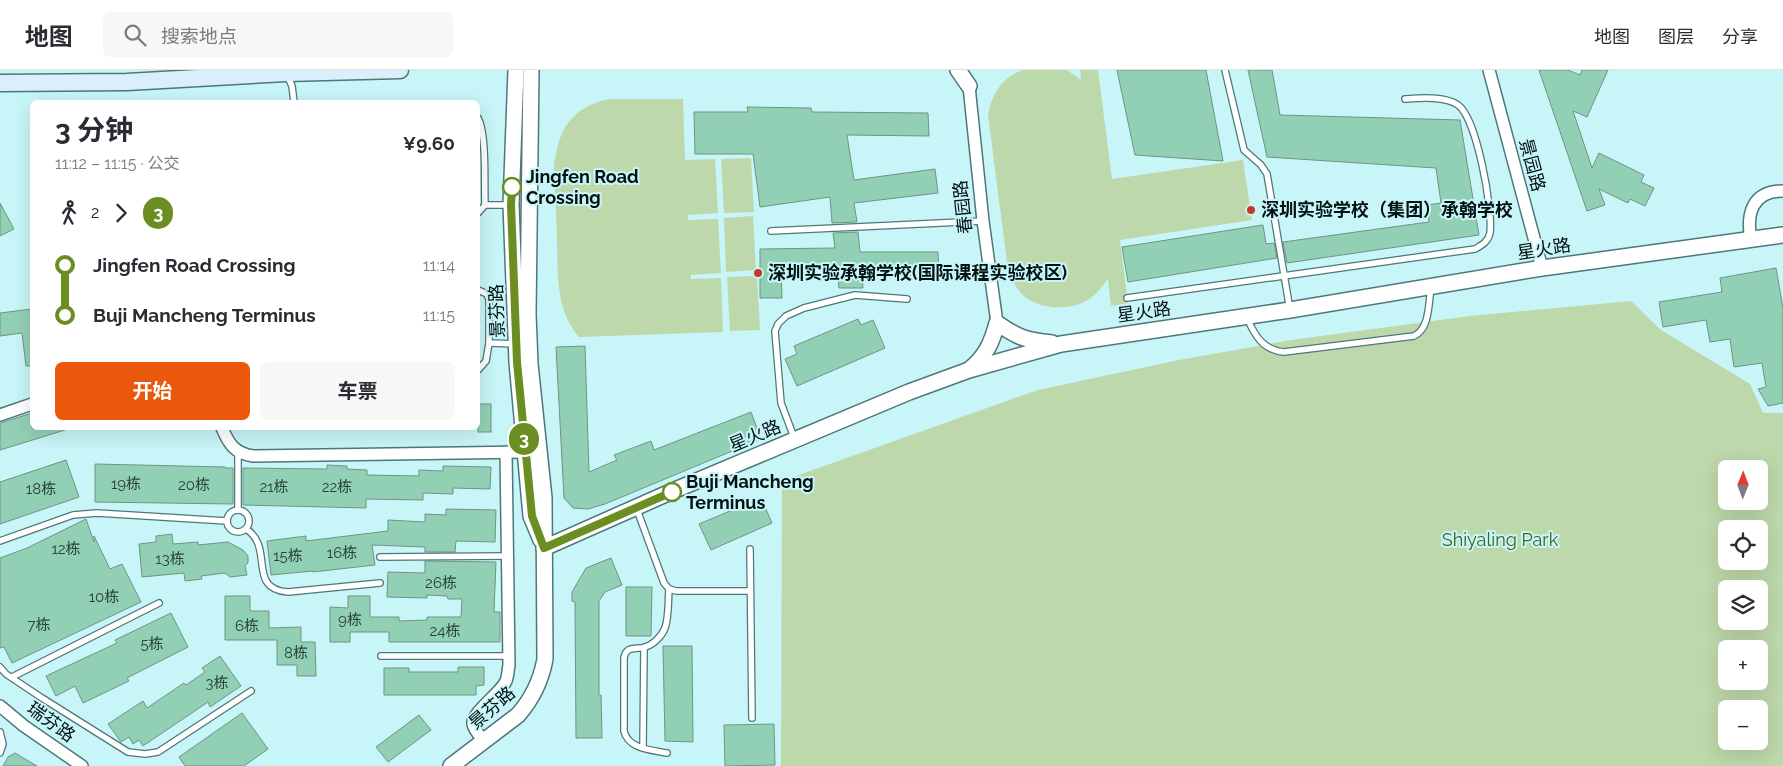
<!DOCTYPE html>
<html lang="zh">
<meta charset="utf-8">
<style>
:root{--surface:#fff;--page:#f7f7f7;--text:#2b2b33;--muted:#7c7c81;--line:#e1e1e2;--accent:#ea580c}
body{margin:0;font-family:Raleway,"Noto Sans SC",sans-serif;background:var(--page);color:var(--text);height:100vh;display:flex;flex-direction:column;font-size:19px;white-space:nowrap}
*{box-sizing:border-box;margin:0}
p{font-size:16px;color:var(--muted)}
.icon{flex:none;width:28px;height:28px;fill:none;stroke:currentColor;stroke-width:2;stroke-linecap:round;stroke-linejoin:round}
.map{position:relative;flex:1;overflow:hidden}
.sheet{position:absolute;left:30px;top:30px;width:450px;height:330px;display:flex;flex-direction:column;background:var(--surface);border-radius:8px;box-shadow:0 5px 20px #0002}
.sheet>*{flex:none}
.badge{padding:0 10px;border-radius:16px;font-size:18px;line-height:32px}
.needle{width:32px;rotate:1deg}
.buttons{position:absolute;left:1718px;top:390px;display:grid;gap:10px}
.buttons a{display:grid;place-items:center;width:50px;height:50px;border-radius:8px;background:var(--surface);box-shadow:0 5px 20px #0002;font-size:25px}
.map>.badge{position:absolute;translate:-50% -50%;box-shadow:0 0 0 2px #fff}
.legs{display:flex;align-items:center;gap:8px;height:55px;padding:0 25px;font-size:16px}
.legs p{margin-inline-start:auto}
.summary{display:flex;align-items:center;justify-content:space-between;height:85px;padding:0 25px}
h1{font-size:28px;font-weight:700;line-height:38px}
.button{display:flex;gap:10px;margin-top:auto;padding:10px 25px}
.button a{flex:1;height:58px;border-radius:8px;background:var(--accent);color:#fff;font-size:20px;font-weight:700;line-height:58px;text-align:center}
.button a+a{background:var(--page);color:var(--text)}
ul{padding:0 25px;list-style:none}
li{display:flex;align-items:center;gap:18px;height:50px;font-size:19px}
li i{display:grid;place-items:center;width:8px;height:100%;margin:0 6px;background:currentColor}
li i::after{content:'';width:12px;height:12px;margin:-6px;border:4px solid;border-radius:50%;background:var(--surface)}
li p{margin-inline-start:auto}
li:first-child i{background:linear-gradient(#0000 50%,currentColor 0)}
li:last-child i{background:linear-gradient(currentColor 50%,#0000 0)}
header{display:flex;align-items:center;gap:30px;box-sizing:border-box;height:70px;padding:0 25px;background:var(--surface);border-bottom:1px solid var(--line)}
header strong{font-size:24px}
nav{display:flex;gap:28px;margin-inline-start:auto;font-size:18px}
.search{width:350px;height:45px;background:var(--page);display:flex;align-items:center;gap:12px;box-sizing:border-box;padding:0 18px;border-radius:8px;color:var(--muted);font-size:19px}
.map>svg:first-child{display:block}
</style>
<header>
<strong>地图</strong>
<div class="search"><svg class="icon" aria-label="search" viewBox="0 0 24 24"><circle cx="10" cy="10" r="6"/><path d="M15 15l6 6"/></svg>搜索地点</div>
<nav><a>地图</a><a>图层</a><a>分享</a></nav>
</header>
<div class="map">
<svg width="1783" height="696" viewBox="0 0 1783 696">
<rect width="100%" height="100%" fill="#c8f5f7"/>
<g fill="#bdd8aa" fill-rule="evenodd">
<path d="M1023 0H1067L1081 10 1080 0H1098L1112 109 1243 90 1252 150 1120 170 1128 233 1111 236 1108 209C1102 216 1097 224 1089 229 1072 241 1040 240 1024 226 1016 219 1012 209 1008 200L988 45C992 24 1002 7 1023 0Z"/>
<path d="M609 29H683L685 90 715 89 718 143 688 145V150L718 149 721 203 691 205V209L721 208 723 262 579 267C555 239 558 202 557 168 556 144 555 121 554 98 558 60 570 38 609 29Z"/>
<polygon points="751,88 754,142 724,143 721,89"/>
<polygon points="753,146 756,200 726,202 724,148"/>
<polygon points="757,206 760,260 730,261 727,207"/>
<path d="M1631 231 1661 260 1750 314 1763 343H1783V696H781L782 411 1038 320 1179 290 1291 270 1470 246ZM1726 399H1759V431H1726ZM1726 459H1759V491H1726ZM1726 519H1759V551H1726ZM1726 579H1759V611H1726ZM1726 639H1759V671H1726Z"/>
</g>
<g fill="#92d0b6" stroke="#709384">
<polygon points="1117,0 1206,0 1223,91 1135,85"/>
<polygon points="1248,0 1272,0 1280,45 1460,50 1479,165 1287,193 1283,172 1429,152 1427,135 1441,133 1436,98 1267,87"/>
<polygon points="1539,0 1568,0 1580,5 1582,0 1608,0 1587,47 1573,41 1592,98 1599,83 1644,105 1641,112 1654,118 1645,136 1630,129 1628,133 1599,119 1605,135 1587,141"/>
<polygon points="747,37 811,38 812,42 928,43 929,66 847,65 854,110 935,99 938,123 854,133 857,152 832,153 830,127 760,137 753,84 695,84 694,42 748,42"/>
<polygon points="0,133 14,159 0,166"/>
<polygon points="1263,155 1266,174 1274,173 1277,188 1128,212 1122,177"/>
<polygon points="858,162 860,182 938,182 939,206 862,205 863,218 839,218 837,199 781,199 782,228 760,228 760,179 835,178 833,163"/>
<polygon points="1776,198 1783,238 1783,333 1768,336 1758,319 1766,317 1762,293 1734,297 1730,269 1710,272 1706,250 1663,257 1659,232 1722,222 1720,208"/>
<polygon points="32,239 32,296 26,296 22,263 0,266 0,243"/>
<polygon points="858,249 861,255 873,250 885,278 797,316 785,289 797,284 794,276"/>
<polygon points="585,276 589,402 617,390 614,385 651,371 654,380 751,342 761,369 605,434 588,439 573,438 564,428 556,277"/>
<rect x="478" y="334" width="13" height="28"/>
<polygon points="32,343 32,358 64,358 65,360 0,380 0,353"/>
<polygon points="66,390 79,427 0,454 0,412"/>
<polygon points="95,394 225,397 225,398 233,398 233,434 95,432"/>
<polygon points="327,395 347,396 347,399 367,400 367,405 419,406 419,400 443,401 443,396 491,397 490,419 453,418 453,424 423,423 423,430 366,429 366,438 243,435 243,398 327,399"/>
<polygon points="761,428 772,453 711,480 699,454"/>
<polygon points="446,439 496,440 495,472 456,471 455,482 425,482 425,477 372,475 375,495 313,502 313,501 271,505 267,471 306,466 306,471 388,461 388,450 425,452 425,444 446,445"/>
<polygon points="86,449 94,472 94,466 110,499 122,494 141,532 12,593 4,577 0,578 0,488 27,478"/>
<polygon points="172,464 173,474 198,472 198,475 228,472 243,480 248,486 248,493 245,496 247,505 230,507 225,503 201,506 202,509 185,511 184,503 142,507 139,474 156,472 156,466"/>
<polygon points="611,488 622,515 605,522 599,531 599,625 601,625 602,668 576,668 575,532 572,531 572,522 586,498"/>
<polygon points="425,491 496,492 494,542 500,542 500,572 389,572 389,562 350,562 350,572 330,572 330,537 348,538 348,526 370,526 370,547 399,547 399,551 427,550 427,547 461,547 462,529 448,529 447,526 427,525 427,528 387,527 388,502 425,503"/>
<polygon points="626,517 652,517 651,566 626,566"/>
<polygon points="225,526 250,526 250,541 269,541 269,558 301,557 301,572 315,572 316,606 297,606 297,595 277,595 277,570 225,570"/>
<polygon points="171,543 188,577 127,608 129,611 83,633 75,616 56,626 46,606 117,573 115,570"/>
<polygon points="663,576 692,576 693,672 665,671"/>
<polygon points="220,586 241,616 210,637 208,632 143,676 139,670 133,674 129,667 121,672 108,654 143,631 147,638 184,613 186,615 205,602 202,598"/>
<polygon points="458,597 484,597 484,615 476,616 476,625 384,625 384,598 409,598 409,602 458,602"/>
<polygon points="242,643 268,679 244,696 185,696 179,687"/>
<polygon points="419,645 431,660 388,692 376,677"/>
<polygon points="774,654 775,695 725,696 724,655"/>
<polygon points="15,683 37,696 3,696 8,687"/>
</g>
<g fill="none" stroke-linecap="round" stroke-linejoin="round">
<g stroke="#4e777a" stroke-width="8">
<g id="service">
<polyline points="1225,0 1244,80 1261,95 1267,104 1290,240"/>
<polyline points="287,5 292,16 294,32"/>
<path d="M478 48C487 64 484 115 485 135L478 143"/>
<polyline points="485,135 509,135"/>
<polyline points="771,161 983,151"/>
<polyline points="478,220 487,224 489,230 489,273 486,291 478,300"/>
<path d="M1127 228 1475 179C1482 175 1488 172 1490 163 1493 140 1477 48 1458 35 1445 26 1420 28 1405 29"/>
<path d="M1247 248C1255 266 1263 280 1284 282L1414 266C1430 258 1428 235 1431 219"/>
<polyline points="489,273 517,274"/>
<polyline points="795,370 781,333 775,261 778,254 786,246 804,238 855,225 907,229"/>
<polyline points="238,381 238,440"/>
<polyline points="636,437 664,513 669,519 676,521 750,521"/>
<circle cx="238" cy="451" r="11"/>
<path d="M246 459C275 477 246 519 288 522L380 513"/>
<polyline points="0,471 73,445 97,443 227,451"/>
<polyline points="750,479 752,648"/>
<polyline points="380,487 507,486"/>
<polyline points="381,586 509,586"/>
<polyline points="0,597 6,604 42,628 128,682 145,684 158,682 251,621"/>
<polyline points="12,607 159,533"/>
<polyline points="0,662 3,674 0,683"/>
<polyline points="643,678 644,578"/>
<path d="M667 683C651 680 628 679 624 661V588C626 575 636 580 645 577 653 575 662 566 665 558 669 547 668 531 669 519"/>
</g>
</g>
<g stroke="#4e777a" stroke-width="14">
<g id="minor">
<polyline points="1489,0 1542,198"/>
<polyline points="969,16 983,151 997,253"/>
<path d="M1751 170C1746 144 1752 121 1783 121"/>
<polyline points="0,345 32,334"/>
<path d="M222 358C229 374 234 383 253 386L525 382"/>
<polyline points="0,636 24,656 82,696"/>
<path d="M484 671C480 666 474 660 473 654 471 643 500 624 506 611 508 606 508 600 509 595L506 382"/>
</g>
</g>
<g stroke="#4e777a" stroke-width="18">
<g id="tertiary">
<polyline points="516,0 511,135 517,292 531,446 541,470"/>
<polyline points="958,0 969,16"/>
<path d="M970 299C986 286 992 272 997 253 1018 268 1026 270 1052 273"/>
<polyline points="544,478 675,420 909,322 969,300 1061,274 1290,240 1542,198 1783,165"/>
<path d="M451 696 518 645C533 628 541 611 545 589L544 428 530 294 528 244 531 0"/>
</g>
</g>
<g stroke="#4e777a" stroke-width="19">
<polyline id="secondary" points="0,13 127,12 286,3 400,0"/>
</g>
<use href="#service" stroke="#fff" stroke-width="5.5"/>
<use href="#minor" stroke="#fff" stroke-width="11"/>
<use href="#tertiary" stroke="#fff" stroke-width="15"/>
<use href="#secondary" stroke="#daeffb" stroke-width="16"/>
</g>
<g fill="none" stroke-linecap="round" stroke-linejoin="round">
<g stroke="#fff" stroke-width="11">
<polyline id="line-1" points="512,117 511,135 517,292 532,446 544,478 672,422"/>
</g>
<use href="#line-1" stroke="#6b8e23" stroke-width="8"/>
</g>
<g fill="#fff" stroke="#6b8e23" stroke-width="2.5">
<circle cx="512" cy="117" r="9"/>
<circle cx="672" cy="422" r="9"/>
</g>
<g fill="#c73a2a" stroke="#c8f5f7" stroke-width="2">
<circle cx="1251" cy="140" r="5"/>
<circle cx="758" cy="203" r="5"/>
</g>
<g text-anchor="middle" stroke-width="4" stroke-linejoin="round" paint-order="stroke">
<g font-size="15" fill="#27413c">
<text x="126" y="419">19栋</text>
<text x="194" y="420">20栋</text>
<text x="274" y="422">21栋</text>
<text x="337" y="422">22栋</text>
<text x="41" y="424">18栋</text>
<text x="66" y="484">12栋</text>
<text x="342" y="488">16栋</text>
<text x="288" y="491">15栋</text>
<text x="170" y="494">13栋</text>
<text x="441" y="518">26栋</text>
<text x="104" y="532">10栋</text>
<text x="350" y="555">9栋</text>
<text x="39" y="560">7栋</text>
<text x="247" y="561">6栋</text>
<text x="445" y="566">24栋</text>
<text x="152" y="579">5栋</text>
<text x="296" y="588">8栋</text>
<text x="217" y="618">3栋</text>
</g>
<g font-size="18" fill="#031113" stroke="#c8f5f7">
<text transform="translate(1532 95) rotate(75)" y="6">景园路</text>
<text transform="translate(963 137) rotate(-96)" y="6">春园路</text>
<text transform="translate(1544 179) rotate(-9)" y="6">星火路</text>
<text transform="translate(497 241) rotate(-92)" y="6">景芬路</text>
<text transform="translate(1144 242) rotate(-8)" y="6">星火路</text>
<text transform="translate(755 366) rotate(-23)" y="6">星火路</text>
<text transform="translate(492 638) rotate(-41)" y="6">景芬路</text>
<text transform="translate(51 652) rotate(36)" y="6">瑞芬路</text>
</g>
<g font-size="18" font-weight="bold" fill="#031113" stroke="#c8f5f7" text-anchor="start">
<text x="526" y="113">Jingfen Road<tspan x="526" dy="21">Crossing</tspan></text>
<text x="686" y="418">Buji Mancheng<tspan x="686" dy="21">Terminus</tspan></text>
</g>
<g font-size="18" font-weight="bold" fill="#031113" stroke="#c8f5f7" text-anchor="start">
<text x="1261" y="146">深圳实验学校（集团）承翰学校</text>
<text x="768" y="209">深圳实验承翰学校(国际课程实验校区)</text>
</g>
<g font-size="18" fill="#3e611f" stroke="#c8f5f7">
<text x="1500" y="476">Shiyaling Park</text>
</g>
</g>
</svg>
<div class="buttons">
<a><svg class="needle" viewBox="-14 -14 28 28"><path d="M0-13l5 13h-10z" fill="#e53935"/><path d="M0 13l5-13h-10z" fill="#7c7c81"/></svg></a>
<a><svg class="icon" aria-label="locate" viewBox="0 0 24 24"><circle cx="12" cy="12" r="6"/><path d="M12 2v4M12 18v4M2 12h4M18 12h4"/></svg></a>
<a><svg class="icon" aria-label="layers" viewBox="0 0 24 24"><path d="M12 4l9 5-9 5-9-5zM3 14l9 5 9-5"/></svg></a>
<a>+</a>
<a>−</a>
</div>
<b class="badge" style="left:524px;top:369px;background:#6b8e23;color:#fff">3</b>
<section class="sheet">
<div class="summary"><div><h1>3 分钟</h1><p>11:12 – 11:15 · 公交</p></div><b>¥9.60</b></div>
<div class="legs"><svg class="icon" aria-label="walk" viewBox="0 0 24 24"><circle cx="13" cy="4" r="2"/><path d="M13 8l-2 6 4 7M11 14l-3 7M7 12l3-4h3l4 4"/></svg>2<svg class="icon" aria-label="forward" viewBox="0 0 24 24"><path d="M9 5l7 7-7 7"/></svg><b class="badge" style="background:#6b8e23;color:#fff">3</b></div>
<ul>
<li><i style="color:#6b8e23"></i><b>Jingfen Road Crossing</b><p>11:14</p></li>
<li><i style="color:#6b8e23"></i><b>Buji Mancheng Terminus</b><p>11:15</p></li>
</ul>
<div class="button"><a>开始</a><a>车票</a></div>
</section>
</div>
